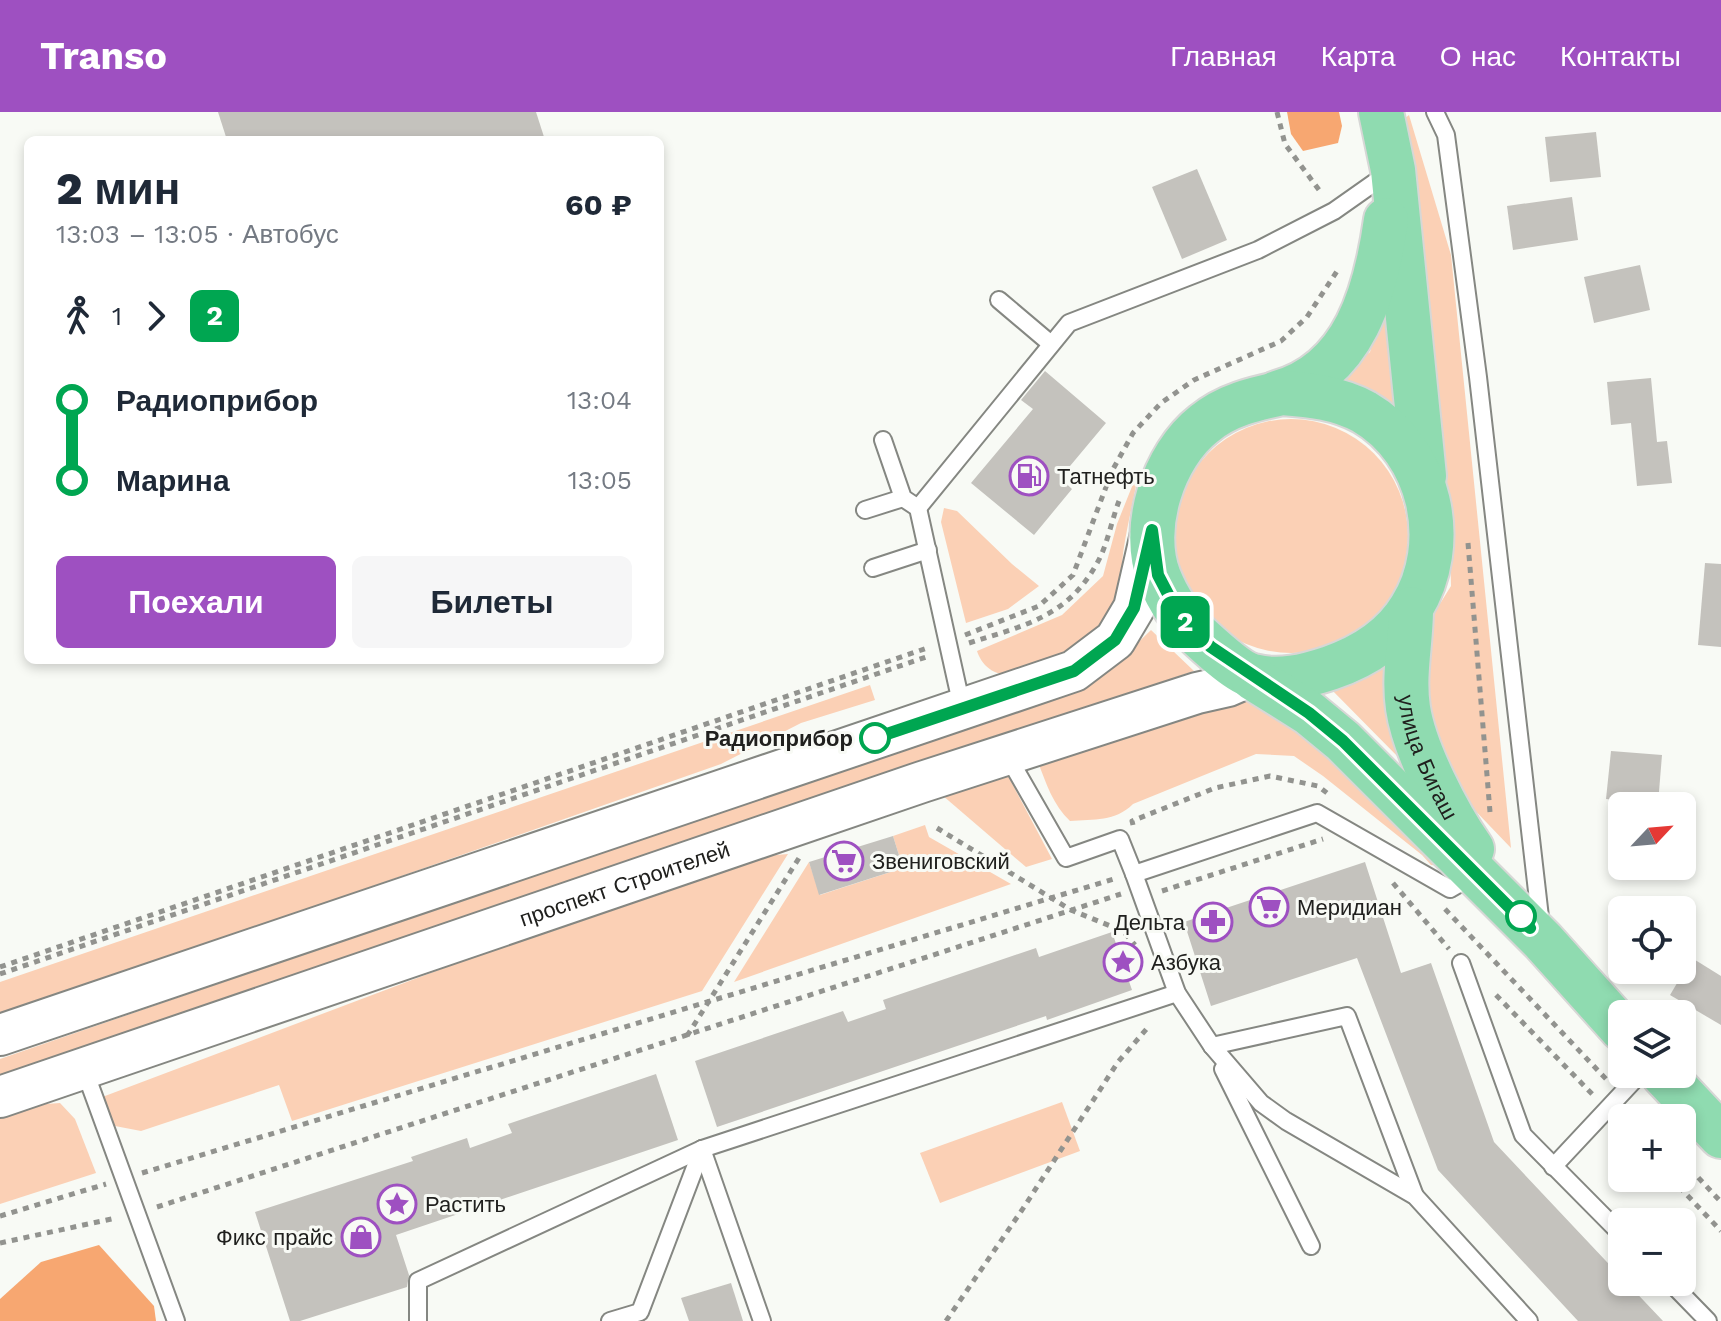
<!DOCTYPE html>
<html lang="ru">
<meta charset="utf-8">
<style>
:root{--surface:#fff;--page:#f6f6f7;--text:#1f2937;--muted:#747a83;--accent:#9e50c1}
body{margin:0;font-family:"Work Sans",sans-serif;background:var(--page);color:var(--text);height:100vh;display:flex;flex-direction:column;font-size:30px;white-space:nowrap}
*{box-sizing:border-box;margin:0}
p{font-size:26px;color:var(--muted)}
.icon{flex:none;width:44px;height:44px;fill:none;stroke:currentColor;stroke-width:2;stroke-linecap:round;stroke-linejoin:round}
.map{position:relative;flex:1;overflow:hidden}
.details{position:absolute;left:24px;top:24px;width:640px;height:528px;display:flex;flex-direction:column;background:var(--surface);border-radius:12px;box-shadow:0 4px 12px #0003}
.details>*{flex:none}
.badge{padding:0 16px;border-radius:12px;font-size:28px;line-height:52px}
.needle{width:52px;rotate:64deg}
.tools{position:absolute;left:1608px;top:680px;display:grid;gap:16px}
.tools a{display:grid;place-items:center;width:88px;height:88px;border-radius:12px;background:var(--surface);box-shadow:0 4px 12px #0003;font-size:40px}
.map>.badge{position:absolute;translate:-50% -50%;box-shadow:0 0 0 4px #fff}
.legs{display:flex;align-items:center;gap:12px;height:88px;padding:0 32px;font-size:26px}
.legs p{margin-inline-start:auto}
.summary{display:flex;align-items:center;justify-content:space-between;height:136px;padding:0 32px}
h1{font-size:44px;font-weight:800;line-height:60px}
.action{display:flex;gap:16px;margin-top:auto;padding:16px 32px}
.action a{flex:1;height:92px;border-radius:12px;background:var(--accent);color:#fff;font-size:32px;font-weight:800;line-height:92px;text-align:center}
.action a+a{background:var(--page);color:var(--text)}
ul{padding:0 32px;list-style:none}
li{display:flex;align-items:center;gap:28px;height:80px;font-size:30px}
li i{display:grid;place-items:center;width:12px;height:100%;margin:0 10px;background:currentColor}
li i::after{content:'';width:20px;height:20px;margin:-10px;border:6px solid;border-radius:50%;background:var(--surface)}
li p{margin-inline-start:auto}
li:first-child i{background:linear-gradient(#0000 50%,currentColor 0)}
li:last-child i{background:linear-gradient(currentColor 50%,#0000 0)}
header{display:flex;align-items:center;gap:48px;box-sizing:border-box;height:112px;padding:0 40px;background:var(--accent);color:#fff}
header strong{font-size:38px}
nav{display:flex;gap:44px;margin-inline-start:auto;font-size:28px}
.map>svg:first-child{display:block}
</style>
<header>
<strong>Transo</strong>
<nav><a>Главная</a><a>Карта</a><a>О нас</a><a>Контакты</a></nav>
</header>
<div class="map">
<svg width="1721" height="1209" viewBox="0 0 1721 1209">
<rect width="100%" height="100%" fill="#f8faf5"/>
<g fill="#fbd0b5">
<polygon points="1409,3 1451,143 1511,736 1442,664 1425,614 1423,519 1451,474 1449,393 1398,12"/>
<polygon points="1393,161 1400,308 1374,279 1337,266 1370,240"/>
<circle cx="1291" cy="424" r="117"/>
<path d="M1139 357C1135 383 1128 409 1124 435 1121 451 1122 482 1114 495 1094 533 1051 548 1014 561 997 566 982 555 977 539L1062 503 1103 464 1117 412Z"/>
<polygon points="944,396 957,399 1012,452 1039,474 1008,497 966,511 941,410"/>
<polygon points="1151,518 1194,559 0,968 0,947 1078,574 1115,553"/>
<polygon points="1384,550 1384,590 1406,653 1327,573"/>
<polygon points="870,573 875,588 801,611 721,652 0,905 0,870"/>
<path d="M1259 583 1305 610 1442 754 1431 753 1422 743 1323 664 1294 644 1256 642 1133 692C1115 710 1094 707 1070 709 1053 693 1046 671 1038 650Z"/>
<polygon points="1007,662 1052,747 1026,755 942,683"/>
<polygon points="925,713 929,725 1011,772 734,870 809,750 820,783 903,756 893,724"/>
<polygon points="788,742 702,879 292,1009 279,973 141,1019 115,1014 97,987 732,747"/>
<polygon points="1062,990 1080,1039 940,1091 920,1041"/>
<polygon points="60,991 75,1007 96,1061 0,1092 0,1006 46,992"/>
</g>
<g fill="#f7a771">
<polygon points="1287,0 1339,0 1342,14 1338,31 1303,39 1291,22"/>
<polygon points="99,1133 154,1194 156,1209 0,1209 0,1187 41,1150"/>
</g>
<g fill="#c4c2bd">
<polygon points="218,0 536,0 545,28 227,28"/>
<polygon points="1596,20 1601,65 1550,70 1545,25"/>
<polygon points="1197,57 1227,128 1182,147 1152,75"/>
<polygon points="1572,85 1578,128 1513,138 1507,94"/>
<polygon points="1640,153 1650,198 1594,211 1584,165"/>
<polygon points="1045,259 1106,311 1060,366 1072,377 1034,423 971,371 1033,297 1021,288"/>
<polygon points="1651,266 1657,330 1667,329 1672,371 1637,374 1631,311 1611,313 1607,270"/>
<polygon points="1705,451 1721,452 1721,535 1698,533"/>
<polygon points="1611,639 1662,643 1658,692 1606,687"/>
<polygon points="893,724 903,756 819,783 809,750"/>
<polygon points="1365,750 1401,861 1431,851 1494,1030 1622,1166 1622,1170 1626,1170 1663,1209 1578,1209 1438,1058 1357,846 1211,894 1184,810"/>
<polygon points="1112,820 1132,878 1047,908 1046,904 717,1015 695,949 843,899 848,910 886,897 883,888 1036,836 1039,845"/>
<polygon points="1692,846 1721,864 1721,913 1670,883"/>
<polygon points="656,962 678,1028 396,1123 409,1163 407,1175 300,1209 290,1209 255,1100 413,1049 411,1045 467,1026 470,1036 512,1021 508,1012"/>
<polygon points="731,1171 743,1209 689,1209 681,1186"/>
</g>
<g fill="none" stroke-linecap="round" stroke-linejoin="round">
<g stroke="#858782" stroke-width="20">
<g id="service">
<polyline points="1435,0 1446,23 1478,265 1541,814"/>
<polyline points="999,188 1051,232"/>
<polyline points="883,328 903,386 918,396 962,595"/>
<polyline points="918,396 1069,211 1258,138 1334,99 1388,61"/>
<polyline points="865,398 903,386"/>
<polyline points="873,456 928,438"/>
<polyline points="1007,643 1066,746 1120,727 1134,762 1317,701 1450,777 1474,763"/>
<polyline points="1134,762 1177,881 1212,934 1261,991 1286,1009 1415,1084 1529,1209"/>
<polyline points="1461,851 1523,1023 1622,1123"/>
<polyline points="1212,934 1347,904 1415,1084"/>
<polyline points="84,957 176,1209"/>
<polyline points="1223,957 1311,1134"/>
<polyline points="702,1037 762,1209"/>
<polyline points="1553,1055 1640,962"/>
<polyline points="1670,1170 1708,1209"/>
<polyline points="418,1209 418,1169 702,1037 1177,881"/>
<polyline points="610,1209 640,1200 702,1037"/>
</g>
</g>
<g stroke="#858782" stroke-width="44">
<g id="tertiary">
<polyline points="0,923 1074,559 1115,528 1134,496 1151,422"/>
<path id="s1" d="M0 985 922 670 1197 581 1228 574 1251 564"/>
</g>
</g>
<g stroke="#d7d7d6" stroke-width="48">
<g id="primary">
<polyline points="1381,0 1393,58 1424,364"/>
<path d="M1277 281C1355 260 1376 179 1386 108"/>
<path d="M1282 281C1311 283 1338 286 1364 300 1431 339 1451 432 1411 496 1393 526 1362 545 1330 556 1306 564 1279 571 1253 564 1239 561 1211 535 1200 525 1182 508 1168 488 1159 465 1140 416 1163 344 1204 312 1227 293 1254 287 1282 281Z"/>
<path id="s2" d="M1411 497C1411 530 1403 563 1408 596 1414 637 1448 703 1472 737"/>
<polyline points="1253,566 1309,601 1343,629 1543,829 1622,917"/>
<polyline points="1663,962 1721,1024"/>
</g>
</g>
<g stroke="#92938f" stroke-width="5" stroke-dasharray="6 6" stroke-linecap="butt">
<polyline points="1277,0 1285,32 1322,82"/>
<polyline points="1468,431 1490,700"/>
<polyline points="965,523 1039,494 1073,463 1112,359 1133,321 1161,291 1194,268 1281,229 1307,205 1339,156"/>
<path d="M969 531C1022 514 1066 506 1096 453 1107 435 1111 410 1119 389"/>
<polyline points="1133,713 1132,709 1215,676 1270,664 1318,674 1327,681"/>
<polyline points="937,716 1071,798 1123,819 1135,833"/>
<polyline points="1393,771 1449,837"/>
<polyline points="1162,779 1323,727"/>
<polyline points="1445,797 1606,967"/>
<polyline points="0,855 930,535"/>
<polyline points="0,862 929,544"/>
<polyline points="1496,883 1595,985"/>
<polyline points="687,924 799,746"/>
<polyline points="1682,1048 1721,1090"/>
<polyline points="142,1061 1117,766"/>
<polyline points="1671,1066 1721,1119"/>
<polyline points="157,1095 1121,782"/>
<polyline points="0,1104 106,1072"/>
<polyline points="0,1131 116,1106"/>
<polyline points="946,1209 1022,1098 1118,950 1150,913"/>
</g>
<use href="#service" stroke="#fff" stroke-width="16"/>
<use href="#tertiary" stroke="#fff" stroke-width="40"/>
<use href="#primary" stroke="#8fdbb0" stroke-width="44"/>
</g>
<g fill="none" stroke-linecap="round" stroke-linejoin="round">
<g stroke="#fff" stroke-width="18">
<polyline id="line-1" points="875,626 1074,559 1115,528 1134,496 1152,418 1158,463 1181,507 1211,535 1309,601 1343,629 1530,816 1521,804"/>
</g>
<use href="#line-1" stroke="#00a651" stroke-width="12"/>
</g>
<defs>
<g id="fuel-ring" transform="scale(2)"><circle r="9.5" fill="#f8faf5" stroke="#9e50c1" stroke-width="1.5"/><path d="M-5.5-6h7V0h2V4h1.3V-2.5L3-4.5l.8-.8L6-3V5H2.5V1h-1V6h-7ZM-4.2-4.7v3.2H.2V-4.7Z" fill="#9e50c1"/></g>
<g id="supermarket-ring" transform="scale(2)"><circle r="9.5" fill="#f8faf5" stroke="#9e50c1" stroke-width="1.5"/><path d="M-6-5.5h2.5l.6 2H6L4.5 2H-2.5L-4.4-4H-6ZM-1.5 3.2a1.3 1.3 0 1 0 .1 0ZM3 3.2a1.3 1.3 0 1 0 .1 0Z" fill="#9e50c1"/></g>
<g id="pharmacy-ring" transform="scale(2)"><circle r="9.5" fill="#f8faf5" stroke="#9e50c1" stroke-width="1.5"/><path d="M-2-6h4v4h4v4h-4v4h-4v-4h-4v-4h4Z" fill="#9e50c1"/></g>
<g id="sight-ring" transform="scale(2)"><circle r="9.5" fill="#f8faf5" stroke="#9e50c1" stroke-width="1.5"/><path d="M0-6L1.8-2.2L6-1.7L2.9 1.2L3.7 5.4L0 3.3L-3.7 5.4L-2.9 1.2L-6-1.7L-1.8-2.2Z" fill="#9e50c1"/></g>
<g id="shop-ring" transform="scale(2)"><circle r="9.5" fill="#f8faf5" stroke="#9e50c1" stroke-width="1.5"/><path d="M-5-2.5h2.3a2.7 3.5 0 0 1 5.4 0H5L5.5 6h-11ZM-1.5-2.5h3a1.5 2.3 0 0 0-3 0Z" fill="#9e50c1"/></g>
</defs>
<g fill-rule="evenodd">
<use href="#fuel-ring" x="1029" y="364"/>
<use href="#supermarket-ring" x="844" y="749"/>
<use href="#supermarket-ring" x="1269" y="795"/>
<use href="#pharmacy-ring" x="1213" y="810"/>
<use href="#sight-ring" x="1123" y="850"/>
<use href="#sight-ring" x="397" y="1092"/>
<use href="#shop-ring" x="361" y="1125"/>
</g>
<g fill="#fff" stroke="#00a651" stroke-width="4">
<circle cx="875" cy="626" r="14"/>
<circle cx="1521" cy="804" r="14"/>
</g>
<g text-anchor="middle" stroke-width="6" stroke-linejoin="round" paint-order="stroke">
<g font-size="22" fill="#20201e" stroke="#f8faf5" text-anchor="start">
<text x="1057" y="372">Татнефть</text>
<text x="872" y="757">Звениговский</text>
<text x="1297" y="803">Меридиан</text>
<text x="1185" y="818" text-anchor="end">Дельта</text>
<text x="1151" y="858">Азбука</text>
<text x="425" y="1100">Растить</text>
<text x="333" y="1133" text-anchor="end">Фикс прайс</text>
</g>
<g font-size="22" font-weight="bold" fill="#20201e" stroke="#f8faf5" text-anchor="end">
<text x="853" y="634">Радиоприбор</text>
</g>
<g font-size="22" fill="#20201e" stroke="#f8faf5">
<text dy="8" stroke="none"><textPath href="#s2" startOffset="152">улица Бигаш</textPath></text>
<text dy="8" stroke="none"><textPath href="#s1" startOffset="660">проспект Строителей</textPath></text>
</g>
</g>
</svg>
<div class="tools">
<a><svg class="needle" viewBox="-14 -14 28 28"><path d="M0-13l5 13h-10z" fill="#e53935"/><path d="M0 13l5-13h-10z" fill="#747a83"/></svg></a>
<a><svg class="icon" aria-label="locate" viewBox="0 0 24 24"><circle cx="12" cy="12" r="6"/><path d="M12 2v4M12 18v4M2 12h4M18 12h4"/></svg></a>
<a><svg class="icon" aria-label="layers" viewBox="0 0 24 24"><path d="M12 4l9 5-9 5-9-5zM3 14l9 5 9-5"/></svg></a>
<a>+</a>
<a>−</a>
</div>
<b class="badge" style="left:1185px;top:510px;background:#00a651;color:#fff">2</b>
<section class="details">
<div class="summary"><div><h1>2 мин</h1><p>13:03 – 13:05 · Автобус</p></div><b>60 ₽</b></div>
<div class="legs"><svg class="icon" aria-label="walk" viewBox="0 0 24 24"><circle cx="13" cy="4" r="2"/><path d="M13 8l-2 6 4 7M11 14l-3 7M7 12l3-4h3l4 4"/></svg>1<svg class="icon" aria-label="forward" viewBox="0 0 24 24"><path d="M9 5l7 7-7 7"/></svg><b class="badge" style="background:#00a651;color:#fff">2</b></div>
<ul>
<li><i style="color:#00a651"></i><b>Радиоприбор</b><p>13:04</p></li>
<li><i style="color:#00a651"></i><b>Марина</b><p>13:05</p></li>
</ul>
<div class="action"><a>Поехали</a><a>Билеты</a></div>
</section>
</div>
